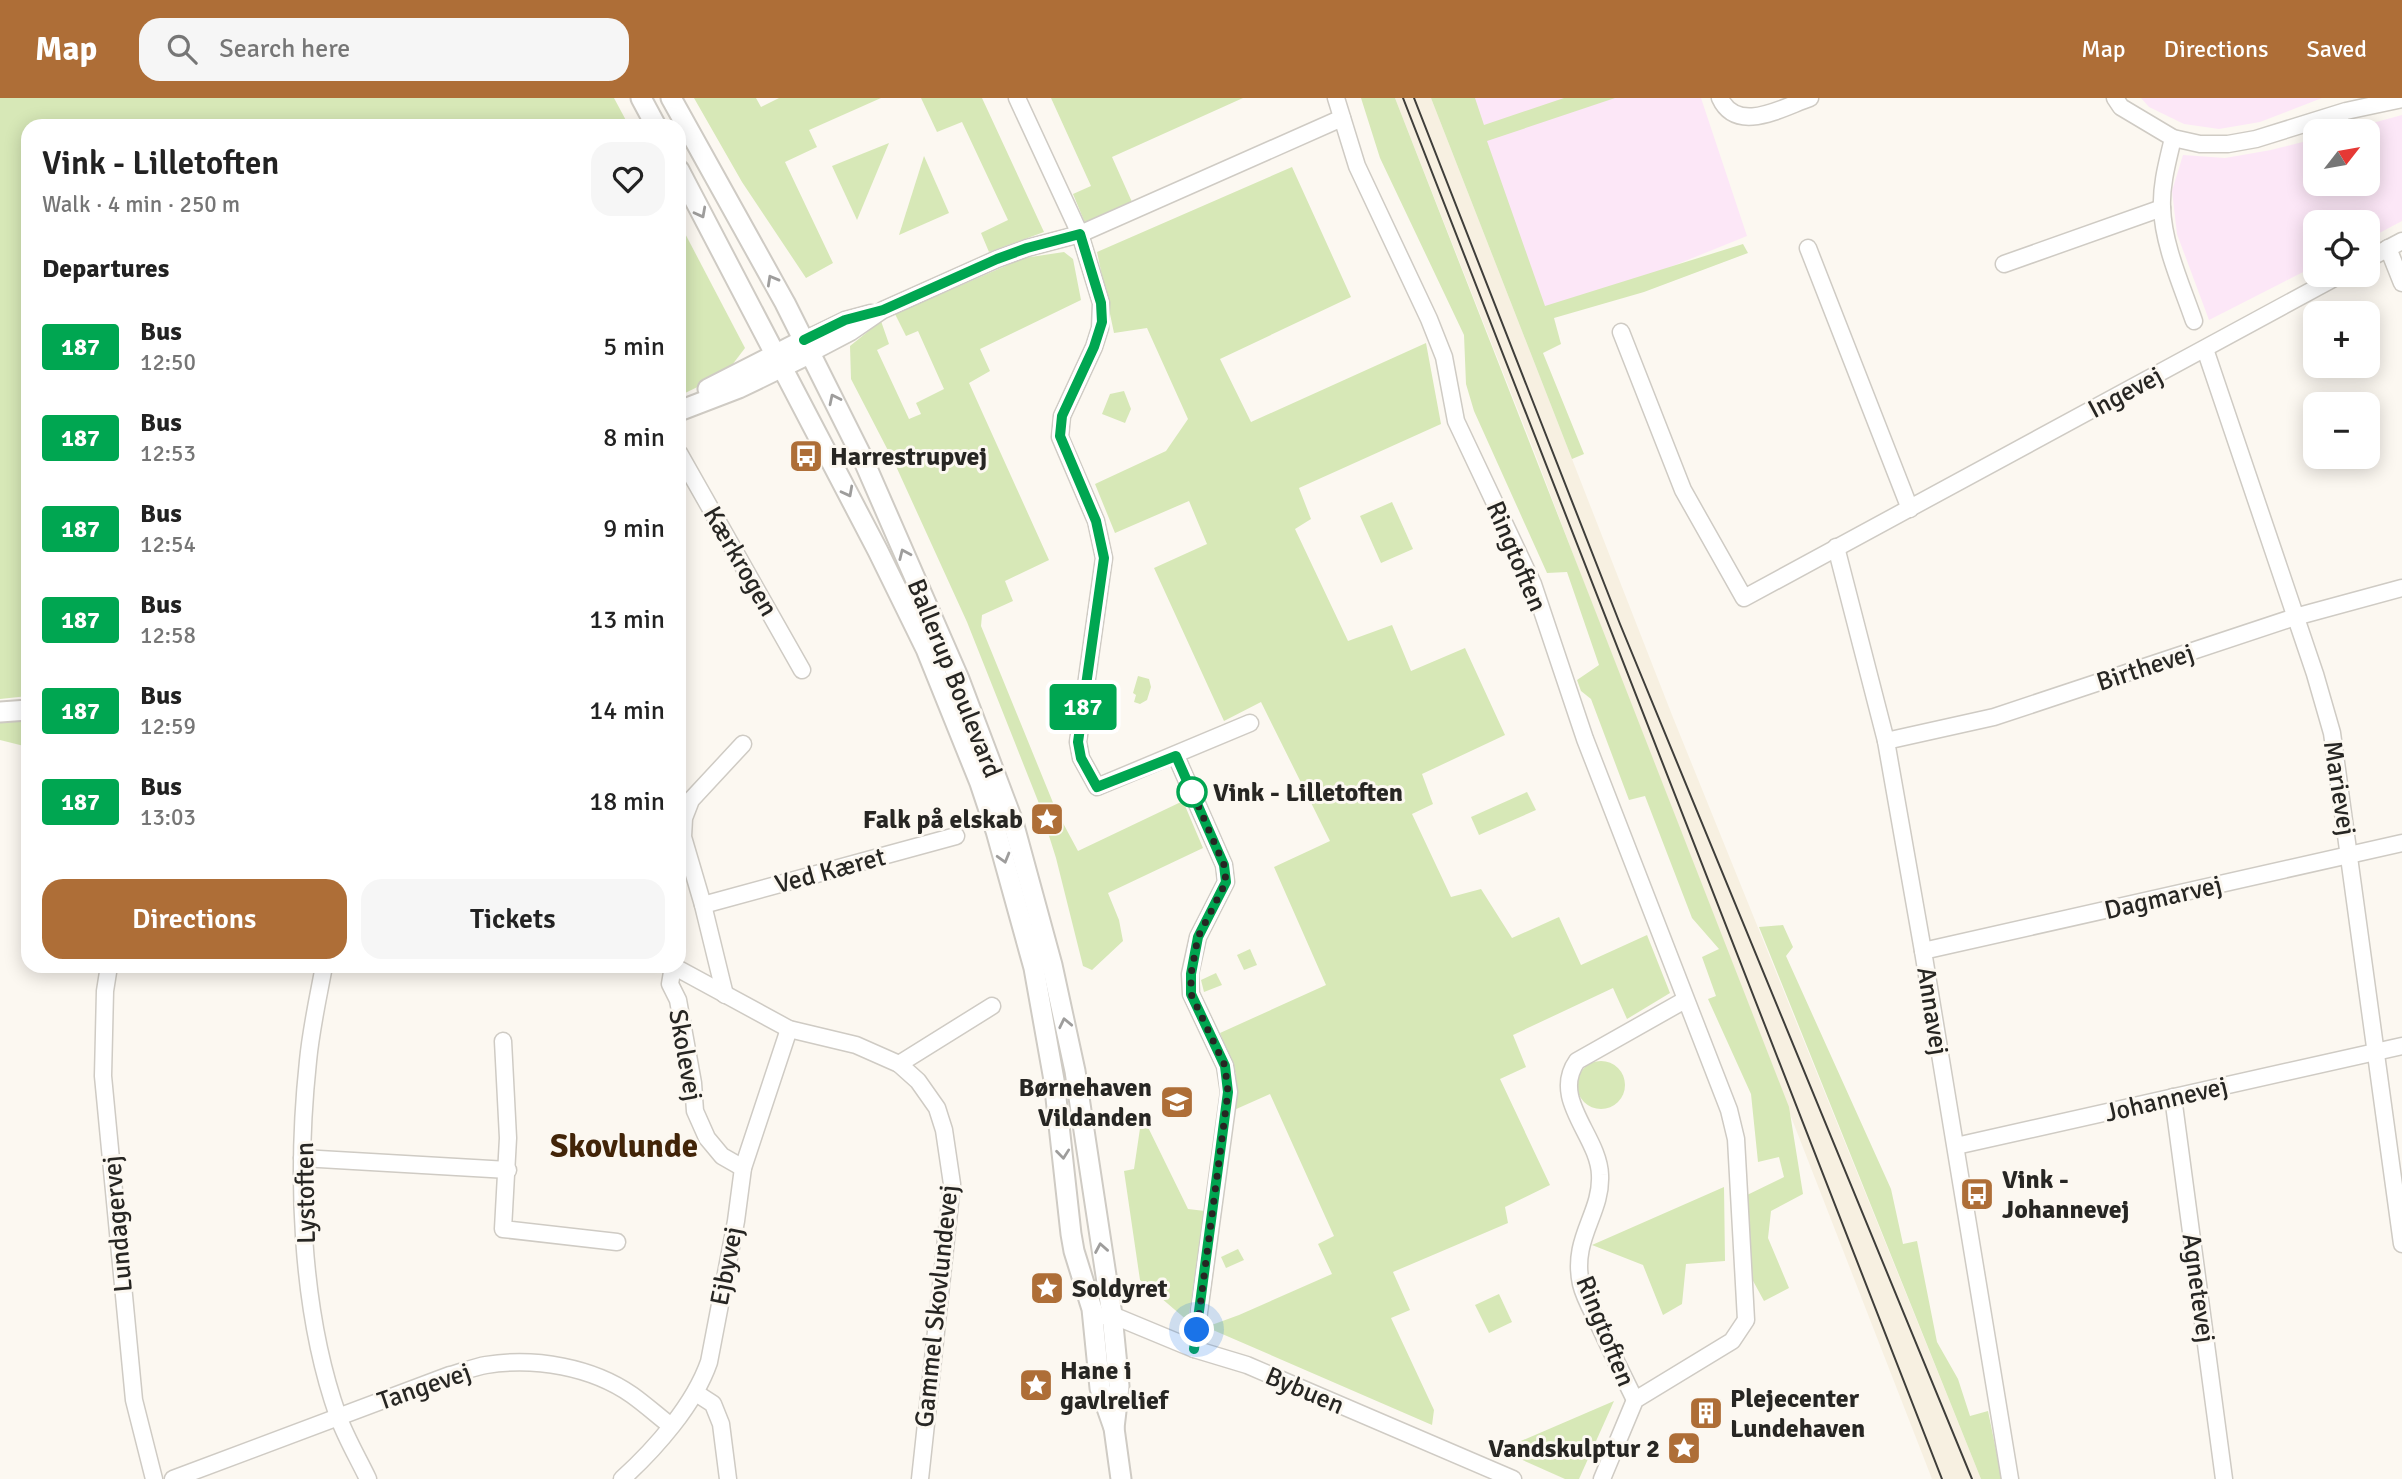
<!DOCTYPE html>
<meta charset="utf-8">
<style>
:root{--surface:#fff;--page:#f6f6f6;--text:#222;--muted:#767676;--accent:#ae6e37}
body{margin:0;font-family:Signika,sans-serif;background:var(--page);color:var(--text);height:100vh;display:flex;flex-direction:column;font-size:26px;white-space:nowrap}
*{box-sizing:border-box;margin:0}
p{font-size:23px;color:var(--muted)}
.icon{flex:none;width:38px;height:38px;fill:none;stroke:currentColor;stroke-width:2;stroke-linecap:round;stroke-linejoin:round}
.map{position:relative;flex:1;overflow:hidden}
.panel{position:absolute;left:21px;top:21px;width:665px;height:854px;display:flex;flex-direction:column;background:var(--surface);border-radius:21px;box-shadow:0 4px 18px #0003}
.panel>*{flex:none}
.badge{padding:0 14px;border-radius:5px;font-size:24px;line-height:46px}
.needle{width:46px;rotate:59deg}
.tools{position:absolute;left:2303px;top:21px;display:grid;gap:14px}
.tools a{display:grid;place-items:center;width:77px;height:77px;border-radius:14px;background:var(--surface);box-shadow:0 4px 18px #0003;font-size:35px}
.you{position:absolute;width:35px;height:35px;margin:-18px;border:5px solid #fff;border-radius:50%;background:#1a73e8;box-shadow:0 0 0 10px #1a73e833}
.map>.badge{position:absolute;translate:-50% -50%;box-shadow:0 0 0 4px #fff}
h2{padding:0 21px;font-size:26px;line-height:63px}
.round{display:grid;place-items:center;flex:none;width:74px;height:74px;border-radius:21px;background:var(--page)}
.summary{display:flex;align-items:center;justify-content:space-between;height:119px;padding:0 21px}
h1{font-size:33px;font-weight:600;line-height:52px}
.action{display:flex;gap:14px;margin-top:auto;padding:14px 21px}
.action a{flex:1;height:80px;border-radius:21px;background:var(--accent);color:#fff;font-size:28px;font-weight:600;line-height:80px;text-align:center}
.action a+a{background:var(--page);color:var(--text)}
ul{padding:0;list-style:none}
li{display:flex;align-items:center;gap:21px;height:91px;padding:0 21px}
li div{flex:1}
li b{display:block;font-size:26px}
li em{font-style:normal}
li .badge{min-width:77px;font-weight:700;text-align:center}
header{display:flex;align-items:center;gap:42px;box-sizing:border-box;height:98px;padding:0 35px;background:var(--accent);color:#fff}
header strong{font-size:33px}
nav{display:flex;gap:38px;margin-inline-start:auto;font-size:24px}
.search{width:490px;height:63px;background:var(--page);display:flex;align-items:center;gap:18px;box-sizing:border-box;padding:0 24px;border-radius:21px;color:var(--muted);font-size:26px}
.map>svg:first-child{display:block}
</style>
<header>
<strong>Map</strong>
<div class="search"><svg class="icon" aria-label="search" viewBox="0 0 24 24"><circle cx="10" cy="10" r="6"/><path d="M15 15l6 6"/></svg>Search here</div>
<nav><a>Map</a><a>Directions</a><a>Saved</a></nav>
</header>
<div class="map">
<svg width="2402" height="1381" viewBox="0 0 2402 1381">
<rect width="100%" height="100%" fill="#fcf8f1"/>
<polygon fill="#f7f0e1" points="1395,0 1431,0 1672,617 1981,1381 1932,1381 1602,533 1536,358"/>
<g fill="#fce7f7">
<polygon points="1443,0 1701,0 1747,138 1529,226"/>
<polygon points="2141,0 2322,0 2260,24 2219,31 2184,26 2149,9"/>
<polygon points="2402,17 2402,123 2368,141 2368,124 2315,124 2315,168 2209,222 2177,136 2172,93 2183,57 2225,60 2271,52 2315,41 2315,86 2368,86 2368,33 2343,33"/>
</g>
<g fill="#d7e8b7">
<polygon points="0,0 614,0 629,28 28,28 28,598 0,601"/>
<polygon points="694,0 756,0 761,9 779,0 881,0 809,32 817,49 785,64 833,165 806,180 742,84"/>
<polygon points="921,0 982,0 1044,134 989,154 981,135 1008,122 962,24 937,34"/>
<polygon points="1051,0 1243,0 1112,59 1132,104 1085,125 1073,96 1091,88"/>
<polygon points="1361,0 1395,0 1789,1009 1803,1096 1771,1113 1768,1140 1789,1190 1764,1203 1746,1170 1745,1098 1784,1079 1779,1059 1758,1064 1751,996 1708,901 1716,898 1702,859 1719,851 1692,820 1645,698 1629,702 1591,601 1581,593 1577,582 1599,567 1567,474 1547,475 1474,313 1466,286 1464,237 1380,60"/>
<polygon points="1431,0 1475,0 1484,27 1564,0 1615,0 1487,43 1545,208 1743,146 1748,155 1644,194 1554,220 1561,246 1543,255 1584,356 1572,361"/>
<polygon points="889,45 857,122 832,68"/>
<polygon points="924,58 949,115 899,137"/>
<polygon points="1292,69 1351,199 1220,261 1251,324 1426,245 1441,326 1299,390 1311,421 1295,431 1348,543 1392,527 1411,573 1465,550 1505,637 1422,676 1433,706 1412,716 1451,799 1481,791 1512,840 1559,819 1581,867 1647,837 1670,895 1627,921 1613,890 1513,937 1526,969 1500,981 1550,1087 1505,1109 1508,1125 1393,1174 1410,1212 1391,1220 1434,1312 1432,1327 1206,1229 1239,1217 1332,1176 1318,1146 1334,1138 1270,996 1234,1012 1236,976 1220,935 1326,887 1274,769 1330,743 1261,604 1224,623 1154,470 1207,446 1189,403 1115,435 1095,386 1166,353 1188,321 1147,230 1114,235 1097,154"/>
<polygon points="679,124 745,250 726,275 679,298"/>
<polygon points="1064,154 1073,161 1081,202 980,251 990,273 969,285 1049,462 1005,483 1013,503 982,517 981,528 1056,712 1078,753 1183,703 1203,750 1108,795 1119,822 1123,843 1092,872 1083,868 1056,760 1038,703 967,524 895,366 851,281 850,248 881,223 889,246 877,252 909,321 921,316 916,305 944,291 918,233 906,238 895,216 1024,160"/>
<polygon points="1124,293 1131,311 1125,325 1102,316 1110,296"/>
<polygon points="1392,404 1413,451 1381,465 1360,418"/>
<polygon points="1138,578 1149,581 1151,589 1147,602 1140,606 1134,604 1136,597 1133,595"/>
<polygon points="1108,609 1113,618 1094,627 1095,614"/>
<polygon points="28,620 28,649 0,642 0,622"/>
<polygon points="1527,694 1536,712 1479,737 1471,719"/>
<polygon points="1783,827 1793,849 1786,858 1891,1091 1903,1146 1917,1143 1937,1244 1958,1281 1970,1318 1988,1313 2002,1381 1981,1381 1759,829"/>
<polygon points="1250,851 1257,867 1244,872 1237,857"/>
<polygon points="1216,875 1222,887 1204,894 1201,882"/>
<circle cx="1601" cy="987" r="24"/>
<polygon points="1142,1017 1188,1111 1205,1113 1188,1223 1140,1182 1124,1073 1134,1071"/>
<polygon points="1724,1089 1725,1163 1686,1166 1682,1206 1663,1217 1643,1167 1592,1147"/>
<polygon points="1238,1151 1244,1162 1226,1170 1221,1159"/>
<polygon points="1499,1196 1512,1224 1489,1235 1475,1207"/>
<polygon points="1614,1303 1579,1381 1565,1381 1500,1352"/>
</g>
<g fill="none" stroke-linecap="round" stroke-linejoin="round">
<g stroke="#cfcbc4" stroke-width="19">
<g id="minor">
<polyline points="1017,0 1080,136 1101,205 1100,230 1094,249 1062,318 1060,339 1096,423 1104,460 1078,644 1081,660 1097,689 1250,625"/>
<polyline points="1336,0 1357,68 1429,221 1444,259 1456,323 1533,486 1585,641 1729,1012 1736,1041 1746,1222 1732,1243 1635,1302 1602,1381"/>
<path d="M1720 0C1737 37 1783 9 1810 0"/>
<polyline points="2115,0 2121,9 2173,40 2200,46 2228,46 2256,41 2346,13 2402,1"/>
<path d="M2173 40C2168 62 2161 86 2162 109 2163 147 2182 188 2194 223"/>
<polyline points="1808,150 1910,411"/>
<polyline points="2388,150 2402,185"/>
<polyline points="2368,161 2402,143"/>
<polyline points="2004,166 2162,110"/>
<polyline points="1621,234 1683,392 1744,500 2340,177"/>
<polyline points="804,242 845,222 871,215"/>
<polyline points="2205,251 2315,576 2332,635 2402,1146"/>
<polyline points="811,255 851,234 883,212 997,161 1027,150 1080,136 1342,20"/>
<polyline points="679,355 802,572"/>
<polyline points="1836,449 1886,643 1923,853 2010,1381"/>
<polyline points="1886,643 1994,619 2295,519 2402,490"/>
<polyline points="1176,658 1224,767 1226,784 1198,839 1190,876 1191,896 1225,968 1229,994 1194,1251"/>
<polyline points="703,807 956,738"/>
<polyline points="1923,853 2402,745"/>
<polyline points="109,868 105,893 103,978 134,1302 154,1381"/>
<path d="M324 868C318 900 311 931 308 963 296 1075 300 1211 338 1318 346 1340 358 1360 368 1381"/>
<polyline points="725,897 703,807 683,739 684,720 691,702 743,646"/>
<polyline points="503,943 508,1040 503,1131 617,1144"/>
<polyline points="899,966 992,908"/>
<polyline points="2173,999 2224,1381"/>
<polyline points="1956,1048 2402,948"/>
<polyline points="302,1060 508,1072"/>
<polyline points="743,1070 722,1058 707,1040 695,1013 693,985 678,902 670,886 673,868 789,931 856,947 899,966 918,983 937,1010 944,1032 952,1086 920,1381"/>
<polyline points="1103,1218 1112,1217 1194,1251 1247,1267 1513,1381"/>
<polyline points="696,1295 713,1306 721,1326 728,1381"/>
<path d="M1635 1302C1622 1276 1610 1251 1598 1225 1592 1213 1584 1199 1581 1186 1571 1140 1602 1116 1600 1077 1599 1038 1550 1001 1577 963L1685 902"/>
<path d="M173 1381 450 1277C462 1274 474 1269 486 1267 535 1259 592 1269 632 1297 646 1307 658 1318 671 1328"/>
<path d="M622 1381C656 1350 694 1307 709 1264L736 1123 743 1070 789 931"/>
</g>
</g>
<g stroke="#cfcbc4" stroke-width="23">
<g id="tertiary">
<polyline points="641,0 656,28"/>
<polyline points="671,0 785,205 863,361 959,581 1013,724 1052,867 1075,973 1112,1217 1119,1288 1114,1330"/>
<polyline points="679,72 878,453 926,551 980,685 996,733 1034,870 1054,982 1071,1136 1074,1153 1092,1211 1100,1290 1114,1330 1121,1381"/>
<polyline points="708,291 804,242"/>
<polyline points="679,313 739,290 811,255"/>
<polyline points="0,614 28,612"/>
</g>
</g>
<use href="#minor" stroke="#fff" stroke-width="16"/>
<use href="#tertiary" stroke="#fff" stroke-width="19"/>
<g stroke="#3f3e3a" stroke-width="2">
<polyline points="1403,0 1942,1381"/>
<polyline points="1414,0 1620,526 1972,1381"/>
</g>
</g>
<defs><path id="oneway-chevron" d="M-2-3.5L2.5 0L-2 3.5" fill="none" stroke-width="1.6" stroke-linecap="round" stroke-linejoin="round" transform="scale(1.75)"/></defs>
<g stroke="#9e9d9c">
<use href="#oneway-chevron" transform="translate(701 115) rotate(62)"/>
<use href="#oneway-chevron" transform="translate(772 182) rotate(-119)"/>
<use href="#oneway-chevron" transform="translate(834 301) rotate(-116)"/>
<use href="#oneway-chevron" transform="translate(848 394) rotate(62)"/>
<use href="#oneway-chevron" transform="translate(904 456) rotate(-114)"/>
<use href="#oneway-chevron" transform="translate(1004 760) rotate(74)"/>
<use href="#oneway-chevron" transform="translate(1065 925) rotate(-102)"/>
<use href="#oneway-chevron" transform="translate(1063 1056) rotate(84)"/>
<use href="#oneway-chevron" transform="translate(1101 1150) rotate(-100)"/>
</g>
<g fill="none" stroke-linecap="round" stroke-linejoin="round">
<g stroke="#fff" stroke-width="16">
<polyline id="line" points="804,242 845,222 883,212 997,161 1027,150 1080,136 1101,205 1102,224 1094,249 1062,318 1060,338 1096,423 1104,460 1078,644 1081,660 1097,689 1176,658 1224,767 1226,784 1198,839 1191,876 1191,896 1225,968 1228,994 1194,1251"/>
</g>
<use href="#line" stroke="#00a651" stroke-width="10"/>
<polyline stroke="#272623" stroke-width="7" stroke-dasharray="0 12.6" points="1192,694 1188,684 1224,767 1226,784 1198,839 1191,876 1191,896 1225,968 1228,994 1197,1232"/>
</g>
<defs>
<g id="bus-square" transform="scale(1.75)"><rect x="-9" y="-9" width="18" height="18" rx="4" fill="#ae6e37" stroke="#fcf8f1"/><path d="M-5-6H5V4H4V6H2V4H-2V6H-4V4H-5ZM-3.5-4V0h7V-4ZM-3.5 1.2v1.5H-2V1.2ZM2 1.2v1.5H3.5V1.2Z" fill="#fff"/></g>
<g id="sight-square" transform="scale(1.75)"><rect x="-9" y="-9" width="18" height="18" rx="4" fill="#ae6e37" stroke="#fcf8f1"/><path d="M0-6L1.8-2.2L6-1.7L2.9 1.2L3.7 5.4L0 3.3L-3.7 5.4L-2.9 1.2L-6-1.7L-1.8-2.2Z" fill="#fff"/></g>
<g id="school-square" transform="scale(1.75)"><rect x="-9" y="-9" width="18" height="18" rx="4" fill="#ae6e37" stroke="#fcf8f1"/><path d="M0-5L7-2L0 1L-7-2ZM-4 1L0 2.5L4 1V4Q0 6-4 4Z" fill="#fff"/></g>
<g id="building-square" transform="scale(1.75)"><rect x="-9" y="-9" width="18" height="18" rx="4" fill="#ae6e37" stroke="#fcf8f1"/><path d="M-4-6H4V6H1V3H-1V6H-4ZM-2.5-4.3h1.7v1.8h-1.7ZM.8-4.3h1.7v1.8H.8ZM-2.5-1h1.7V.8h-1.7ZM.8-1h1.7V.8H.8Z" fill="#fff"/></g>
</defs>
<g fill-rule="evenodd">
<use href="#bus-square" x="806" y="358"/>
<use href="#sight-square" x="1047" y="721"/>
<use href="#school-square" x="1177" y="1004"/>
<use href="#bus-square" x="1977" y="1096"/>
<use href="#sight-square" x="1047" y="1190"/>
<use href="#sight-square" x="1036" y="1287"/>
<use href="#building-square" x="1706" y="1315"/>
<use href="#sight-square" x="1684" y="1350"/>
</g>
<circle fill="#fff" stroke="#00a651" stroke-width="3.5" cx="1192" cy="694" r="14"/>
<g text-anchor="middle" stroke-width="6" stroke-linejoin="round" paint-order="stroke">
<g font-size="26" fill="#272623" stroke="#fcf8f1">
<text transform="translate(2125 294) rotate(-28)" y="9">Ingevej</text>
<text transform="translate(1517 458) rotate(67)" y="9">Ringtoften</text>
<text transform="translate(741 463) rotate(60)" y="9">Kærkrogen</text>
<text transform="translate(2145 569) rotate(-18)" y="9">Birthevej</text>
<text transform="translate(955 580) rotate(68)" y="9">Ballerup Boulevard</text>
<text transform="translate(2340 690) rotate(81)" y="9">Marievej</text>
<text transform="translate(830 772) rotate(-15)" y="9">Ved Kæret</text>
<text transform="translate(2163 799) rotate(-13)" y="9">Dagmarvej</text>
<text transform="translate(1933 913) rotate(81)" y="9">Annavej</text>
<text transform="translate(686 957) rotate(80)" y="9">Skolevej</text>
<text transform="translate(2166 1001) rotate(-13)" y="9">Johannevej</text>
<text transform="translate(305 1095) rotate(-91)" y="9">Lystoften</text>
<text transform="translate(117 1126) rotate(-95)" y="9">Lundagervej</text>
<text transform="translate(726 1168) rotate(-79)" y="9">Ejbyvej</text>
<text transform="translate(2199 1190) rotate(82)" y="9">Agnetevej</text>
<text transform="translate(936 1208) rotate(-84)" y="9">Gammel Skovlundevej</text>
<text transform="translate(1606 1233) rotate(68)" y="9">Ringtoften</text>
<text transform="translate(424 1288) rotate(-19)" y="9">Tangevej</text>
<text transform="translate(1305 1292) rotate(23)" y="9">Bybuen</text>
</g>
<g font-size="26" font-weight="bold" fill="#272623" stroke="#fcf8f1" text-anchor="start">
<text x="830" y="367">Harrestrupvej</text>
<text x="1023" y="730" text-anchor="end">Falk på elskab</text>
<text x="1152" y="998" text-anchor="end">Børnehaven<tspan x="1152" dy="30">Vildanden</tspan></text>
<text x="2002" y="1090">Vink -<tspan x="2002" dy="30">Johannevej</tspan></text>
<text x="1072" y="1199">Soldyret</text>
<text x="1060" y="1281">Hane i<tspan x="1060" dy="30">gavlrelief</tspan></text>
<text x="1730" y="1309">Plejecenter<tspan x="1730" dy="30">Lundehaven</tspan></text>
<text x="1660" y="1359" text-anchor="end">Vandskulptur 2</text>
</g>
<g font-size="26" font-weight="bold" fill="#272623" stroke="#fcf8f1" text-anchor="start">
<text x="1213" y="703">Vink - Lilletoften</text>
</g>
<g font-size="33" font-weight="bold" fill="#422408" stroke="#fcf8f1">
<text x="624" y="1059">Skovlunde</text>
</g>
</g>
</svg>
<div class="tools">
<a><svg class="needle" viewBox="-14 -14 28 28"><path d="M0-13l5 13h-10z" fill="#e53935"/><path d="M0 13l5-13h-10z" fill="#767676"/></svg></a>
<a><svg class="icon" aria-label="locate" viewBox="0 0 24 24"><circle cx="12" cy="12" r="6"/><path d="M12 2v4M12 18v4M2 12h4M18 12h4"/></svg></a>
<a>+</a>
<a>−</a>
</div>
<div class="you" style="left:1197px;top:1232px"></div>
<b class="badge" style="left:1083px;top:609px;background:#00a651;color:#fff">187</b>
<section class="panel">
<div class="summary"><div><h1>Vink - Lilletoften</h1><p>Walk · 4 min · 250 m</p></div><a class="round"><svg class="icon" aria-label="heart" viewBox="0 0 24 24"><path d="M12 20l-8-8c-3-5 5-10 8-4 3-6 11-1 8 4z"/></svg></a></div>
<h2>Departures</h2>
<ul>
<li><span class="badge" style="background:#00a651;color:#fff">187</span><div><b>Bus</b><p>12:50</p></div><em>5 min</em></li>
<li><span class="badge" style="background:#00a651;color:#fff">187</span><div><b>Bus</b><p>12:53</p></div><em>8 min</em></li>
<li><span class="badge" style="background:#00a651;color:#fff">187</span><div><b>Bus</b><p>12:54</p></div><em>9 min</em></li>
<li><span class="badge" style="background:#00a651;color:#fff">187</span><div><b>Bus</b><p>12:58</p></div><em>13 min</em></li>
<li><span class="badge" style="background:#00a651;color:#fff">187</span><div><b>Bus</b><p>12:59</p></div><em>14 min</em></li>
<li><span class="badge" style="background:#00a651;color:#fff">187</span><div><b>Bus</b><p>13:03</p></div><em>18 min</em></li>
</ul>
<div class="action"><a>Directions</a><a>Tickets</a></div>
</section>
</div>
